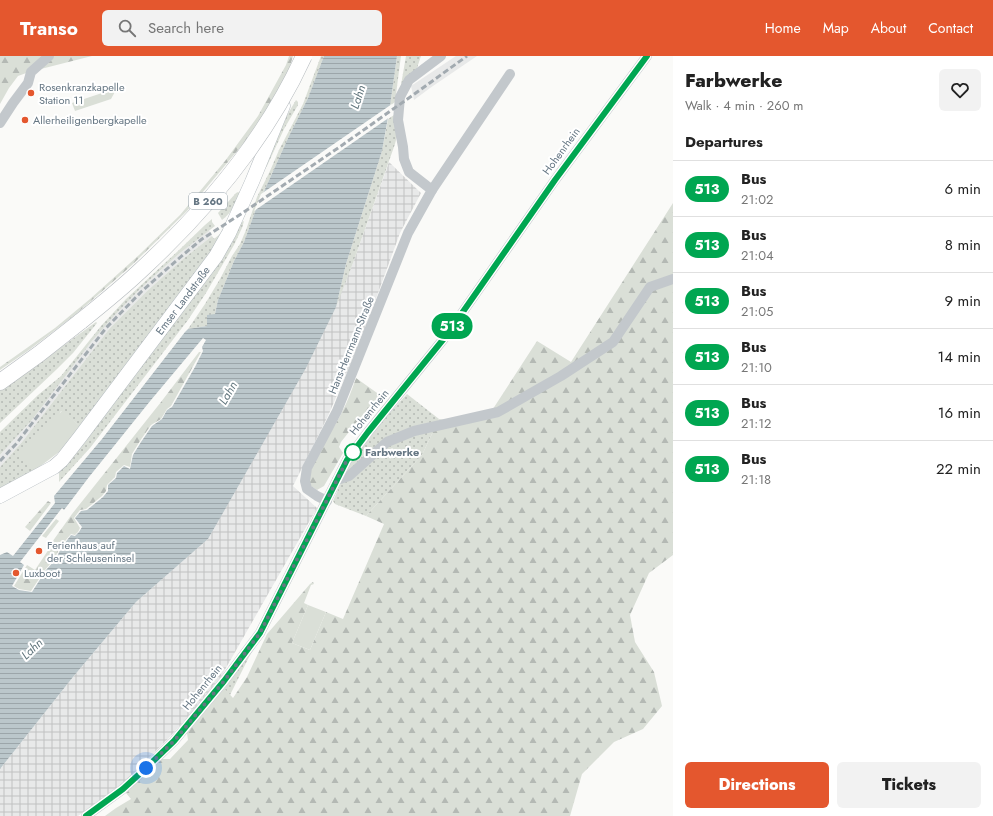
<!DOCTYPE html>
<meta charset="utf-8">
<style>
:root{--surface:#fff;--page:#f2f2f2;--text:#222;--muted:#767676;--line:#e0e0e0;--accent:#e4572e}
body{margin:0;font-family:Jost,sans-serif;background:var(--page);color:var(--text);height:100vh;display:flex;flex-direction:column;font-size:15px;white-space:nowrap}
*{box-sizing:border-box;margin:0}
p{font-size:13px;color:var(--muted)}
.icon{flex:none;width:22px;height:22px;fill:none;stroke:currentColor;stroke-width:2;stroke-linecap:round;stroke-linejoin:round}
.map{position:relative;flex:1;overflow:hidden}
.details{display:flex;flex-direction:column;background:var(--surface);width:320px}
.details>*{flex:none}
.badge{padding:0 8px;border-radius:13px;font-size:14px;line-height:26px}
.you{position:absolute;width:20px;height:20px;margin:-10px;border:3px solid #fff;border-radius:50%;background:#1a73e8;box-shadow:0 0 0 6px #1a73e833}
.map>.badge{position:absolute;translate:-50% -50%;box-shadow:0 0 0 2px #fff}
h2{padding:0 12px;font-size:15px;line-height:36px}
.round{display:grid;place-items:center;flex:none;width:42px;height:42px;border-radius:6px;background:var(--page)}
.headline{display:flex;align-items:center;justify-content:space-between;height:68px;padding:0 12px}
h1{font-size:19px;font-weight:800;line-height:30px}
.cta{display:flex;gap:8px;margin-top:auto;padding:8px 12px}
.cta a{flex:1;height:46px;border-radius:6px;background:var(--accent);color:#fff;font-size:16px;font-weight:800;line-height:46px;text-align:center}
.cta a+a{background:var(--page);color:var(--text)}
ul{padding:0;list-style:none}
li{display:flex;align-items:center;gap:12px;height:56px;padding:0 12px;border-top:1px solid var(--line)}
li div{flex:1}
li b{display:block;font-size:15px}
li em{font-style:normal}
li .badge{min-width:44px;font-weight:700;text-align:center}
header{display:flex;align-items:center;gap:24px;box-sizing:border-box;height:56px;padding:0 20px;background:var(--accent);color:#fff}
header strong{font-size:19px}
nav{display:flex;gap:22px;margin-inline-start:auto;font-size:14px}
.search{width:280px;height:36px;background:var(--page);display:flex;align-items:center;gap:10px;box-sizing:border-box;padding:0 14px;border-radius:6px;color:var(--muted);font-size:15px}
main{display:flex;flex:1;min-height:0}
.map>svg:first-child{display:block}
</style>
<header>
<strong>Transo</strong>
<div class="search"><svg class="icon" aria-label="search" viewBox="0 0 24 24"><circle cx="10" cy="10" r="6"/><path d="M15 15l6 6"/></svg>Search here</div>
<nav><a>Home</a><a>Map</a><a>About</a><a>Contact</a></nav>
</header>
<main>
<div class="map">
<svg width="673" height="760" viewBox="0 0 673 760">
<defs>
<pattern id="industrial-grid" width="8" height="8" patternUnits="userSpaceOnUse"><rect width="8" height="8" fill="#e8e9e9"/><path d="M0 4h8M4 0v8" fill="none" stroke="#c0c1c2"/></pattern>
<pattern id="grass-dots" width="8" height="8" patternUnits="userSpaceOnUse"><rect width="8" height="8" fill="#dadfd7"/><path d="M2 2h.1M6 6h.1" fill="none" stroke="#b4b9b4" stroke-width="1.8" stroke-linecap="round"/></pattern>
<pattern id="forest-firs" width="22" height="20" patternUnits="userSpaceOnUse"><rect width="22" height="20" fill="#dadfd7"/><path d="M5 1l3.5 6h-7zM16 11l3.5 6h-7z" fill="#b4b9b4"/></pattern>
<pattern id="water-rules" width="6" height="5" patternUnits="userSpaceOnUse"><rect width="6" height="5" fill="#bbc7cb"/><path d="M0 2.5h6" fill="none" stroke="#9ca6aa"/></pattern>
</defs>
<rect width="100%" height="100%" fill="#fafaf8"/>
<g fill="#e8e9e9">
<polygon points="456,0 477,0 430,32 414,44 411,30"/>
<polygon points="209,174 212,180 183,203 147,235 110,272 22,386 0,411 0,399 31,365 48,341 103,271 139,234 180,197"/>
</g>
<polygon fill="url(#industrial-grid)" points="389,106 421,137 400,177 362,281 328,360 293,430 317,452 222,619 199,648 168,683 121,729 78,760 0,760 0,713 73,621 136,546 208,483 335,251 353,207"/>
<g fill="url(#grass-dots)">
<polygon points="321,0 324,0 308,42 289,80 256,153 244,186 234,205 218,244 215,258 207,270 188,273 205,248 220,223 232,200 240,188 246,174 257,141 270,115 279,94 303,48"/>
<polygon points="397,0 401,0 399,15 395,46 390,50"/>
<polygon points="406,0 421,0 416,15 401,29"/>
<polygon points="296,44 298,46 298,49 284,73 267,110 262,117 283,66"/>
<polygon points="394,59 397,80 395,88 353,207 336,251 346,208 382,95 388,63"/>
<path d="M238 136 242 138C237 147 231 157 222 164L218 157 236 137Z"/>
<polygon points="212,163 212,166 215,170 180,197 162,213 139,234 114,260 92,285 31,365 0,399 0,376 38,339 61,320 101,270 126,243 178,195 205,169"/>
<polygon points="244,165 242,172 234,189 206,237 188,264 90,392 59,426 59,413 240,167"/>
<polygon points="220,178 222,179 217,187 81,371 61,355 34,415 0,435 0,411 22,386 110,272 147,235 183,203 212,180 214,183"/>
<polygon points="96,266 97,267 73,297 57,313 0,367 0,334 13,326"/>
<polygon points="407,338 439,363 422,399 366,460 335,448 333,445 345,418 353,402 385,362"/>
<polygon points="255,590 249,601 230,639 224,633"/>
</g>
<g fill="url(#forest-firs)">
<polygon points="0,0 92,0 29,16 18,20 9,32 0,48"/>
<polygon points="289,0 293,0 289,14 265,57 243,88 187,155 132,209 75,259 29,294 0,314 0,311 55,272 90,243 139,199 180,159 225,105 258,60 286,9"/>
<polygon points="673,147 673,499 649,517 630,559 635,586 654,616 662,650 643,673 614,686 582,718 570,760 105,760 116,752 131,743 126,737 162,703 170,703 188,684 187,677 224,632 233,642 247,621 267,578 274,570 310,528 313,526 314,528 311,529 304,547 308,549 292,587 310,594 326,556 343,563 384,468 366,460 422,399 439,363 464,367 489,359 537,285 571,306"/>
<polygon points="199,296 201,296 171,350 167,353 161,363 151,369 140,385 132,398 130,411 124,409 116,416 115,421 107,429 106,435 102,440 86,453 80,454 74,462 80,472 78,476 75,479 71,478 60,491 55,502 45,514 31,535 19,533 14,530 27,509 35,514 51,490 50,489 72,458 161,346"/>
<path d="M356 322 387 344 374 346 356 367 341 386 339 391 343 397 324 430 317 434C313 431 309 430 309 425 310 405 333 375 342 356 348 345 352 333 356 322Z"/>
<polygon points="48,445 51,447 30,475 25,471"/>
<polygon points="56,463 59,465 46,482 42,480"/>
</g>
<g fill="#dadfd7">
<polygon points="117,32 111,43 75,55 72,47"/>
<polygon points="62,355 81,371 59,396 34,415 19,399"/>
<polygon points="308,549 326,556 310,594 292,587"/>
</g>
<path fill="url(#water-rules)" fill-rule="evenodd" d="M324 0H397L390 50 382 95 346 208 336 251 306 312 208 483 136 546 73 621 0 713V499L7 496 13 500 55 447 54 440 102 383 185 276 188 273 207 270V259L215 258 218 244 234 205 244 186 256 153 289 80 308 42ZM203 282 206 284 202 291 203 295 195 311 172 351 167 354 162 363 152 370 141 386 133 399 130 413 124 410 117 417 116 422 108 429V435L103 441 87 454 81 455 75 462 82 471 79 476 75 480 71 479 61 492 56 503 46 514 32 536 19 534 12 530 24 509 20 506 62 452 64 454 89 421 151 344Z"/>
<polygon fill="#fafaf8" points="392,48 390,61 254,155 261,138"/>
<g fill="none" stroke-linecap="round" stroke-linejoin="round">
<g stroke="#b3babf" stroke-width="15">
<g id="secondary">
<path id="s1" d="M0 440 54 411 62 404 80 381 216 200 229 177 252 126 283 50"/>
</g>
</g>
<g stroke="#b5babe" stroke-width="17">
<polyline id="primary" points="0,326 39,298 81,265"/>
</g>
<g stroke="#c3c8cc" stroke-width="10">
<polyline points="0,67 13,47 28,27 31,16 49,0"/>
<polyline points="432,134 510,18"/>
<polyline points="337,424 349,420 387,386 414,375 498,356 561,320 613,286 650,231 673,223"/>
<polyline points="327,445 317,440 307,433 305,425 307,412 337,355 408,177 432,134 409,116 404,103 403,91 398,64 400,41 409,24 441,0"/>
<polyline points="86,760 123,733 146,712 174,685 224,625 260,577 347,404 368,376 446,280 555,124 647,0"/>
</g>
<use href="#secondary" stroke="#fff" stroke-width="14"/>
<use href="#primary" stroke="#fff" stroke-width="16"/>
<polyline stroke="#a2aab0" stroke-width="3" stroke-dasharray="6 3" stroke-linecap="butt" points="0,405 16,388 106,272 141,236 177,204 202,183 241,158 341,90 413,39 467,0"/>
<g stroke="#b5babe" stroke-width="17" stroke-linecap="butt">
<path id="primary-bridge" d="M81 265C101 249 122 232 141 214 206 154 267 81 304 0"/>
</g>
<use href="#primary-bridge" stroke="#fff" stroke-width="16"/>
</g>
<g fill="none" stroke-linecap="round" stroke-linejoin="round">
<g stroke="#fff" stroke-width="9">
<polyline id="line" points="86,760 123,733 146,712 174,685 224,625 260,577 347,404 368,376 446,280 555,124 647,0"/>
</g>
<use href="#line" stroke="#00a651" stroke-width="6"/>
<polyline stroke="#657683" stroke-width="4" stroke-dasharray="0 7.2" points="146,712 174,685 224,625 260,577 347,404 353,395 353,396"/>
</g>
<g fill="#e4572e" stroke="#fff" stroke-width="1.5">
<circle cx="31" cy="37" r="4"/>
<circle cx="25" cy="64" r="4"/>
<circle cx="39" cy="495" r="4"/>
<circle cx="16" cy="517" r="4"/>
</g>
<circle fill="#fff" stroke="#00a651" stroke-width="2" cx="353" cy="396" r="8"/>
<g text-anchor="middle" stroke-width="4" stroke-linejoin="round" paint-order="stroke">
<rect fill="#fff" stroke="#939fa8" stroke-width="1" x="189" y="137" width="38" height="16" rx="3"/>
<g font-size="10" font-weight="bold" fill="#657683">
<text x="208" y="149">B 260</text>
</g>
<g font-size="11" fill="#657683" stroke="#fff" text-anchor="start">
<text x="39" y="35">Rosenkranzkapelle<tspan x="39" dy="13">Station 11</tspan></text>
<text x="33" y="68">Allerheiligenbergkapelle</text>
<text x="47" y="493">Ferienhaus auf<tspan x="47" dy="13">der Schleuseninsel</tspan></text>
<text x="24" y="521">Luxboot</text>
</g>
<g font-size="11" fill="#657683" stroke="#fff">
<text transform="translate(561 95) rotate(-54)" y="4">Hohenrhein</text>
<text dy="4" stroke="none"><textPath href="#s1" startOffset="272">Emser Landstraße</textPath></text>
<text transform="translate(351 289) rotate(-68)" y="4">Hans-Herrmann-Straße</text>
<text transform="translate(369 356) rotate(-51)" y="4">Hohenrhein</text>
<text transform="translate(202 631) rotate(-51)" y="4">Hohenrhein</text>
</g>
<g font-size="11" font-weight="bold" fill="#657683" stroke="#fff" text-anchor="start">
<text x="365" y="400">Farbwerke</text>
</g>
<g font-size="12" font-style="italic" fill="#60757c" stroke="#fff">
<text transform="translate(358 41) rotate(-72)" y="4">Lahn</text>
<text transform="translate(228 337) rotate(-60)" y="4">Lahn</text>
<text transform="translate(32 593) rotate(-43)" y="4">Lahn</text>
</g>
</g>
</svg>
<div class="you" style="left:146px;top:712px"></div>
<b class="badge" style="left:452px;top:270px;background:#00a651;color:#fff">513</b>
</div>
<section class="details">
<div class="headline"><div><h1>Farbwerke</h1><p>Walk · 4 min · 260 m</p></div><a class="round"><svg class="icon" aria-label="heart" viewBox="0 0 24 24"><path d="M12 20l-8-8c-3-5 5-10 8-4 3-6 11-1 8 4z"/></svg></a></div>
<h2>Departures</h2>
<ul>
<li><span class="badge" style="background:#00a651;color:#fff">513</span><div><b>Bus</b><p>21:02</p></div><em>6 min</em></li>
<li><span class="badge" style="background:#00a651;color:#fff">513</span><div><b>Bus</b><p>21:04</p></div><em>8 min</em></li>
<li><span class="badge" style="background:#00a651;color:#fff">513</span><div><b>Bus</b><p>21:05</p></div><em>9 min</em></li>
<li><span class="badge" style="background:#00a651;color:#fff">513</span><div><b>Bus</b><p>21:10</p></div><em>14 min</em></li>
<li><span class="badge" style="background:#00a651;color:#fff">513</span><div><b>Bus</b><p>21:12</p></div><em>16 min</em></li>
<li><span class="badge" style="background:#00a651;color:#fff">513</span><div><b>Bus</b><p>21:18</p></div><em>22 min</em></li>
</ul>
<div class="cta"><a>Directions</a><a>Tickets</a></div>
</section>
</main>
